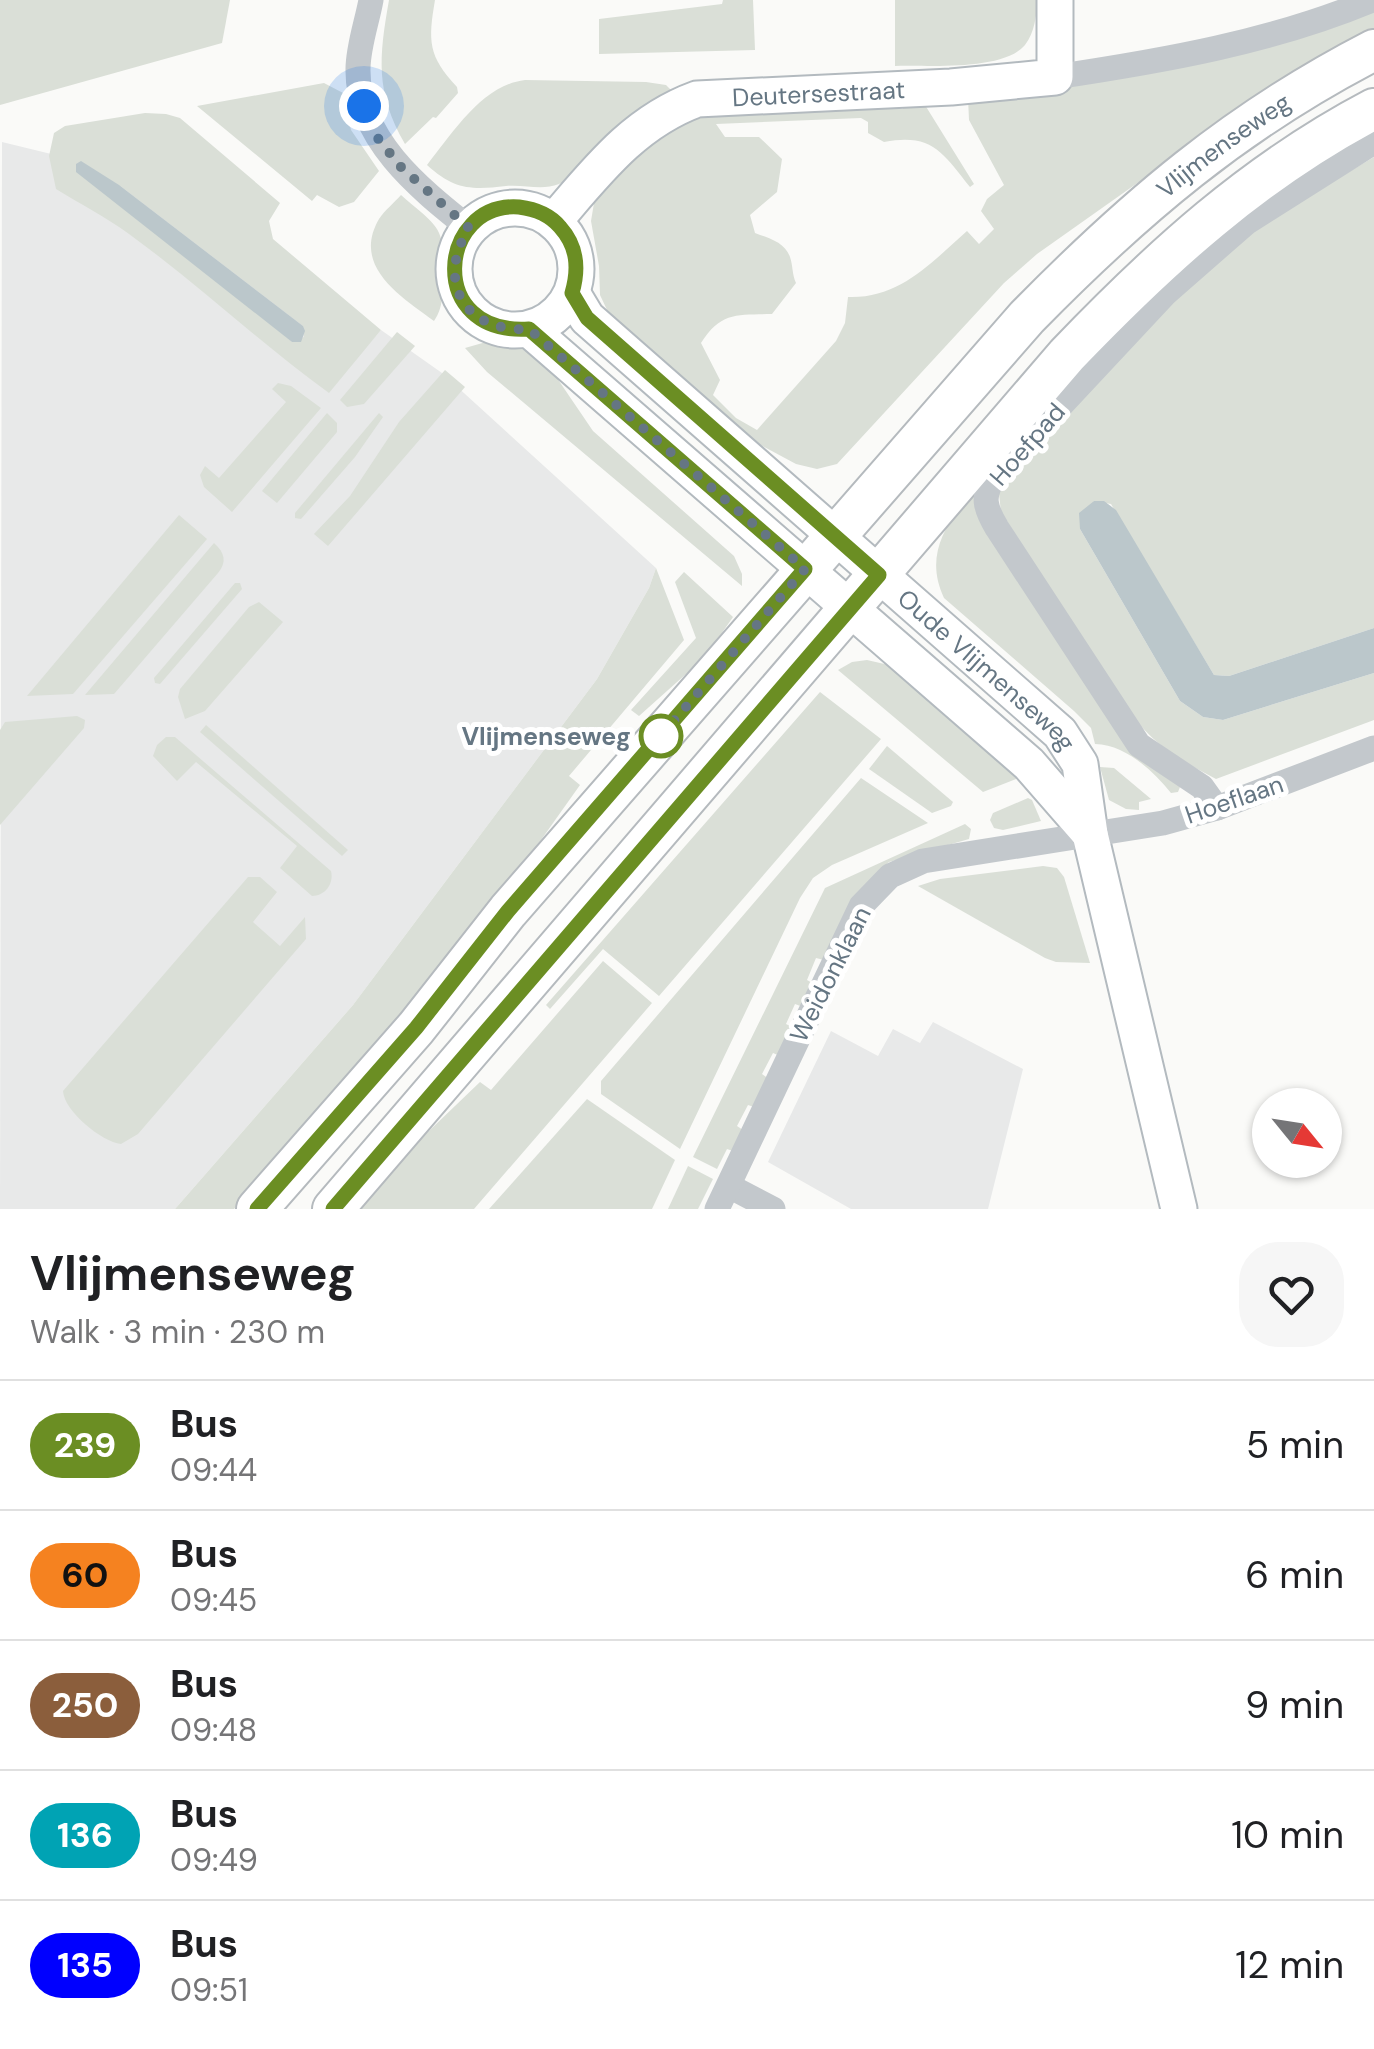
<!DOCTYPE html>
<meta charset="utf-8">
<style>
:root{--surface:#fff;--page:#f6f6f6;--text:#202124;--muted:#757577;--line:#e0e0e0}
body{margin:0;font-family:"DM Sans",sans-serif;background:var(--page);color:var(--text);height:100vh;display:flex;flex-direction:column;font-size:38px;white-space:nowrap}
*{box-sizing:border-box;margin:0}
p{font-size:32px;color:var(--muted)}
.icon{flex:none;width:55px;height:55px;fill:none;stroke:currentColor;stroke-width:2;stroke-linecap:round;stroke-linejoin:round}
.map{position:relative;height:1209px;overflow:hidden}
.drawer{display:flex;flex-direction:column;background:var(--surface);flex:1}
.drawer>*{flex:none}
.badge{padding:0 20px;border-radius:32px;font-size:35px;line-height:65px}
.needle{width:65px;rotate:120deg}
.buttons{position:absolute;left:1252px;top:1088px;display:grid;gap:20px}
.buttons a{display:grid;place-items:center;width:90px;height:90px;border-radius:50%;background:var(--surface);box-shadow:0 2px 8px #0004;font-size:50px}
.you{position:absolute;width:50px;height:50px;margin:-25px;border:8px solid #fff;border-radius:50%;background:#1a73e8;box-shadow:0 0 0 15px #1a73e833}
.map>.badge{position:absolute;translate:-50% -50%;box-shadow:0 0 0 5px #fff}
.round{display:grid;place-items:center;flex:none;width:105px;height:105px;border-radius:40px;background:var(--page)}
.summary{display:flex;align-items:center;justify-content:space-between;height:170px;padding:0 30px}
h1{font-size:48px;font-weight:700;line-height:75px}
ul{padding:0;list-style:none}
li{display:flex;align-items:center;gap:30px;height:130px;padding:0 30px;border-top:2px solid var(--line)}
li div{flex:1}
li b{display:block;font-size:38px}
li em{font-style:normal}
li .badge{min-width:110px;font-weight:700;text-align:center}
.map>svg:first-child{display:block}
</style>
<div class="map">
<svg width="1374" height="1209" viewBox="0 0 1374 1209">
<rect width="100%" height="100%" fill="#fafaf8"/>
<g fill="#e8e9e9">
<polygon points="2,142 84,162 367,346 381,330 442,373 656,568 649,588 597,679 353,1005 175,1209 0,1209"/>
<polygon points="933,1022 1023,1069 988,1209 851,1209 768,1162 831,1031 878,1056 893,1029 920,1043"/>
</g>
<g fill="#dadfd7" fill-rule="evenodd">
<polygon points="0,0 230,0 222,43 0,105"/>
<path d="M389 0H435C428 41 428 56 457 87L458 93 436 118 433 117 405 144C375 92 379 57 389 0Z"/>
<polygon points="723,0 753,0 755,50 599,54 599,19 722,4"/>
<path d="M895 0H1038C1036 16 1035 32 1025 45 1003 71 928 65 895 66Z"/>
<path d="M1374 8V33L1259 97 1037 254 1004 283 837 464 817 469 796 464 744 436 635 343 608 312 600 295 599 266 591 221 594 203 606 185 658 134 708 112 879 102 880 109H903L904 100 925 105 974 184 970 187C942 152 932 133 884 142L868 133V122L861 118 716 124 725 137H759L782 159 777 192 750 215 755 233C768 238 785 242 790 257 793 266 792 274 796 283L772 314C738 315 721 311 701 343L720 380 713 395 736 418 757 430 836 341 845 323 848 297C899 299 931 263 967 231L979 244 994 229 981 211 987 199 1004 185 969 120 968 98Z"/>
<path d="M525 80 646 82 666 85 673 92C657 100 640 107 627 120 606 139 586 172 559 184 541 191 524 184 506 186 472 190 454 190 427 165 452 134 482 85 525 80Z"/>
<polygon points="324,83 343,93 351,130 379,171 354,202 339,207 317,195 312,201 197,106"/>
<path d="M145 113 166 114 180 118 280 203 269 221 273 239 381 330 329 393C260 343 198 284 129 234 106 217 80 204 56 189L49 156 54 133 65 126ZM119 185 303 326 304 337 292 342Z"/>
<path d="M1374 157V628L1229 676 1214 675 1111 504 1094 501 1080 529 1180 701 1203 717 1223 720 1374 673V720L1216 779C1176 758 1154 745 1126 708L1001 512 998 485 1164 307 1246 233Z"/>
<path d="M401 195C436 226 446 225 443 275 441 293 445 305 434 321 402 297 351 267 379 219 385 210 394 203 401 195Z"/>
<polygon points="397,332 415,346 364,404 347,407 340,400"/>
<polygon points="493,340 520,346 542,356 593,431 734,556 742,574 742,586 487,372 465,348"/>
<polygon points="445,370 465,387 328,546 314,534 350,496 399,422"/>
<polygon points="278,383 291,386 321,408 232,512 204,487 200,475 205,466 219,478 286,402 272,389"/>
<polygon points="327,413 337,423 337,432 277,503 262,491"/>
<polygon points="379,413 383,417 355,457 301,519 295,518 295,513"/>
<path d="M974 486 1180 787 1178 792 1171 793C1152 770 1126 745 1095 744L1091 728 1074 711 944 598C923 553 948 523 974 486Z"/>
<polygon points="179,515 207,539 73,694 27,696"/>
<path d="M214 543C225 553 227 562 218 573L114 694 85 695Z"/>
<polygon points="656,568 684,640 569,776 580,785 497,902 346,1083 234,1209 175,1209 353,1005 597,679 649,588"/>
<polygon points="684,572 733,617 705,657 639,716 631,710 696,638 675,582"/>
<polygon points="235,583 240,583 242,589 160,684 155,683 154,678"/>
<polygon points="259,602 283,622 205,711 185,719 178,697 180,689 249,607"/>
<polygon points="867,660 893,666 1026,775 983,792 838,670 852,662"/>
<polygon points="820,692 881,739 659,996 603,949 550,1009 546,1005"/>
<polygon points="77,716 85,720 84,728 0,825 0,730 5,722"/>
<polygon points="206,725 348,850 342,856 200,732"/>
<path d="M166 737H175L331 871C334 883 326 896 312 896L280 868 297 846 196 762 177 781 153 756 157 745Z"/>
<polygon points="887,746 953,802 951,806 932,813 869,769"/>
<polygon points="1100,767 1114,768 1151,799 1139,802 1139,810 1126,809 1109,800"/>
<polygon points="861,778 928,823 832,865 813,878 800,898 680,1149 601,1094 601,1081"/>
<polygon points="1028,798 1032,800 1041,821 1003,830 994,828 990,820 993,813"/>
<polygon points="965,824 971,829 969,839 889,862 864,886 824,960 816,958 807,980 814,984 803,1007 795,1004 786,1024 794,1028 780,1056 773,1053 762,1074 769,1079 754,1107 748,1105 737,1126 743,1130 733,1151 727,1149 717,1169 693,1157 825,888"/>
<polygon points="1043,866 1057,868 1064,877 1090,963 1056,962 1045,958 918,886 940,879"/>
<path d="M248 877H260L277 892 253 922 280 946 305 917 306 939 138 1134 121 1144C102 1142 64 1111 63 1091Z"/>
<polygon points="603,961 652,1003 474,1209 353,1209 383,1175 480,1082 491,1090"/>
<polygon points="587,1099 675,1160 652,1209 489,1209"/>
<polygon points="688,1166 713,1179 698,1209 668,1209"/>
</g>
<g fill="#bbc7cb">
<polygon points="81,161 119,185 303,326 305,331 301,342 292,342 76,172 76,164"/>
<polygon points="1094,501 1104,501 1116,510 1214,675 1229,676 1374,628 1374,673 1223,720 1203,717 1180,701 1080,529 1079,513"/>
</g>
<g fill="none" stroke-linecap="round" stroke-linejoin="round">
<g stroke="#b3babf" stroke-width="39">
<g id="secondary">
<circle cx="515" cy="269" r="61"/>
<path id="s1" d="M554 221C597 171 634 122 697 99L951 87 1055 77V0"/>
<path id="s2" d="M572 293 587 318 1060 733 1080 764 1090 834 1179 1209"/>
<polyline points="529,329 1029,764 1090,834"/>
</g>
</g>
<g stroke="#b5babe" stroke-width="44">
<g id="primary">
<path id="s3" d="M257 1209 416 1028 508 911 1027 317C1135 207 1236 121 1374 50"/>
<path d="M333 1209 1067 355C1160 258 1254 172 1374 109"/>
</g>
</g>
<g stroke="#c3c8cc" stroke-width="25">
<path d="M371 0C367 22 358 47 358 69 357 139 419 188 469 228"/>
<path d="M1055 77C1162 61 1272 42 1372 0"/>
<path d="M1217 808 1202 787 1139 745 997 528C985 508 981 496 995 476L1166 293 1246 223 1374 142"/>
<polyline points="729,1186 773,1209"/>
<polyline points="717,1209 861,906 890,876 923,861 1163,823 1217,808 1374,748"/>
</g>
<use href="#secondary" stroke="#fff" stroke-width="35"/>
<use href="#primary" stroke="#fff" stroke-width="40"/>
</g>
<g fill="none" stroke-linecap="round" stroke-linejoin="round">
<g stroke="#fff" stroke-width="22">
<path id="line" d="M257 1209 416 1028 508 911 805 569 529 329C425 336 438 201 519 207 535 209 550 215 560 227 578 247 579 269 572 293L587 318 879 575 333 1209"/>
</g>
<use href="#line" stroke="#6b8e23" stroke-width="15"/>
<path stroke="#657683" stroke-width="10" stroke-dasharray="0 18" d="M364 106 376 136 401 167 469 228C435 282 465 333 529 329L805 569 659 738 661 736"/>
</g>
<circle fill="#fff" stroke="#6b8e23" stroke-width="5" cx="661" cy="736" r="20"/>
<g text-anchor="middle" stroke-width="10" stroke-linejoin="round" paint-order="stroke">
<g font-size="25" fill="#657683" stroke="#fff">
<text dy="9" stroke="none"><textPath href="#s1" startOffset="312">Deutersestraat</textPath></text>
<text dy="9" stroke="none"><textPath href="#s3" startOffset="1440">Vlijmenseweg</textPath></text>
<text transform="translate(1027 444) rotate(-49)" y="9">Hoefpad</text>
<text dy="9" stroke="none"><textPath href="#s2" startOffset="562">Oude Vlijmenseweg</textPath></text>
<text transform="translate(1234 799) rotate(-19)" y="9">Hoeflaan</text>
<text transform="translate(830 974) rotate(-63)" y="9">Weidonklaan</text>
</g>
<g font-size="25" font-weight="bold" fill="#657683" stroke="#fff" text-anchor="end">
<text x="631" y="745">Vlijmenseweg</text>
</g>
</g>
</svg>
<div class="buttons">
<a><svg class="needle" viewBox="-14 -14 28 28"><path d="M0-13l5 13h-10z" fill="#e53935"/><path d="M0 13l5-13h-10z" fill="#757577"/></svg></a>
</div>
<div class="you" style="left:364px;top:106px"></div>
</div>
<section class="drawer">
<div class="summary"><div><h1>Vlijmenseweg</h1><p>Walk · 3 min · 230 m</p></div><a class="round"><svg class="icon" aria-label="heart" viewBox="0 0 24 24"><path d="M12 20l-8-8c-3-5 5-10 8-4 3-6 11-1 8 4z"/></svg></a></div>
<ul>
<li><span class="badge" style="background:#6b8e23;color:#fff">239</span><div><b>Bus</b><p>09:44</p></div><em>5 min</em></li>
<li><span class="badge" style="background:#f58220;color:#111">60</span><div><b>Bus</b><p>09:45</p></div><em>6 min</em></li>
<li><span class="badge" style="background:#8b5e3c;color:#fff">250</span><div><b>Bus</b><p>09:48</p></div><em>9 min</em></li>
<li><span class="badge" style="background:#00a3b4;color:#fff">136</span><div><b>Bus</b><p>09:49</p></div><em>10 min</em></li>
<li><span class="badge" style="background:#00f;color:#fff">135</span><div><b>Bus</b><p>09:51</p></div><em>12 min</em></li>
</ul>
</section>
